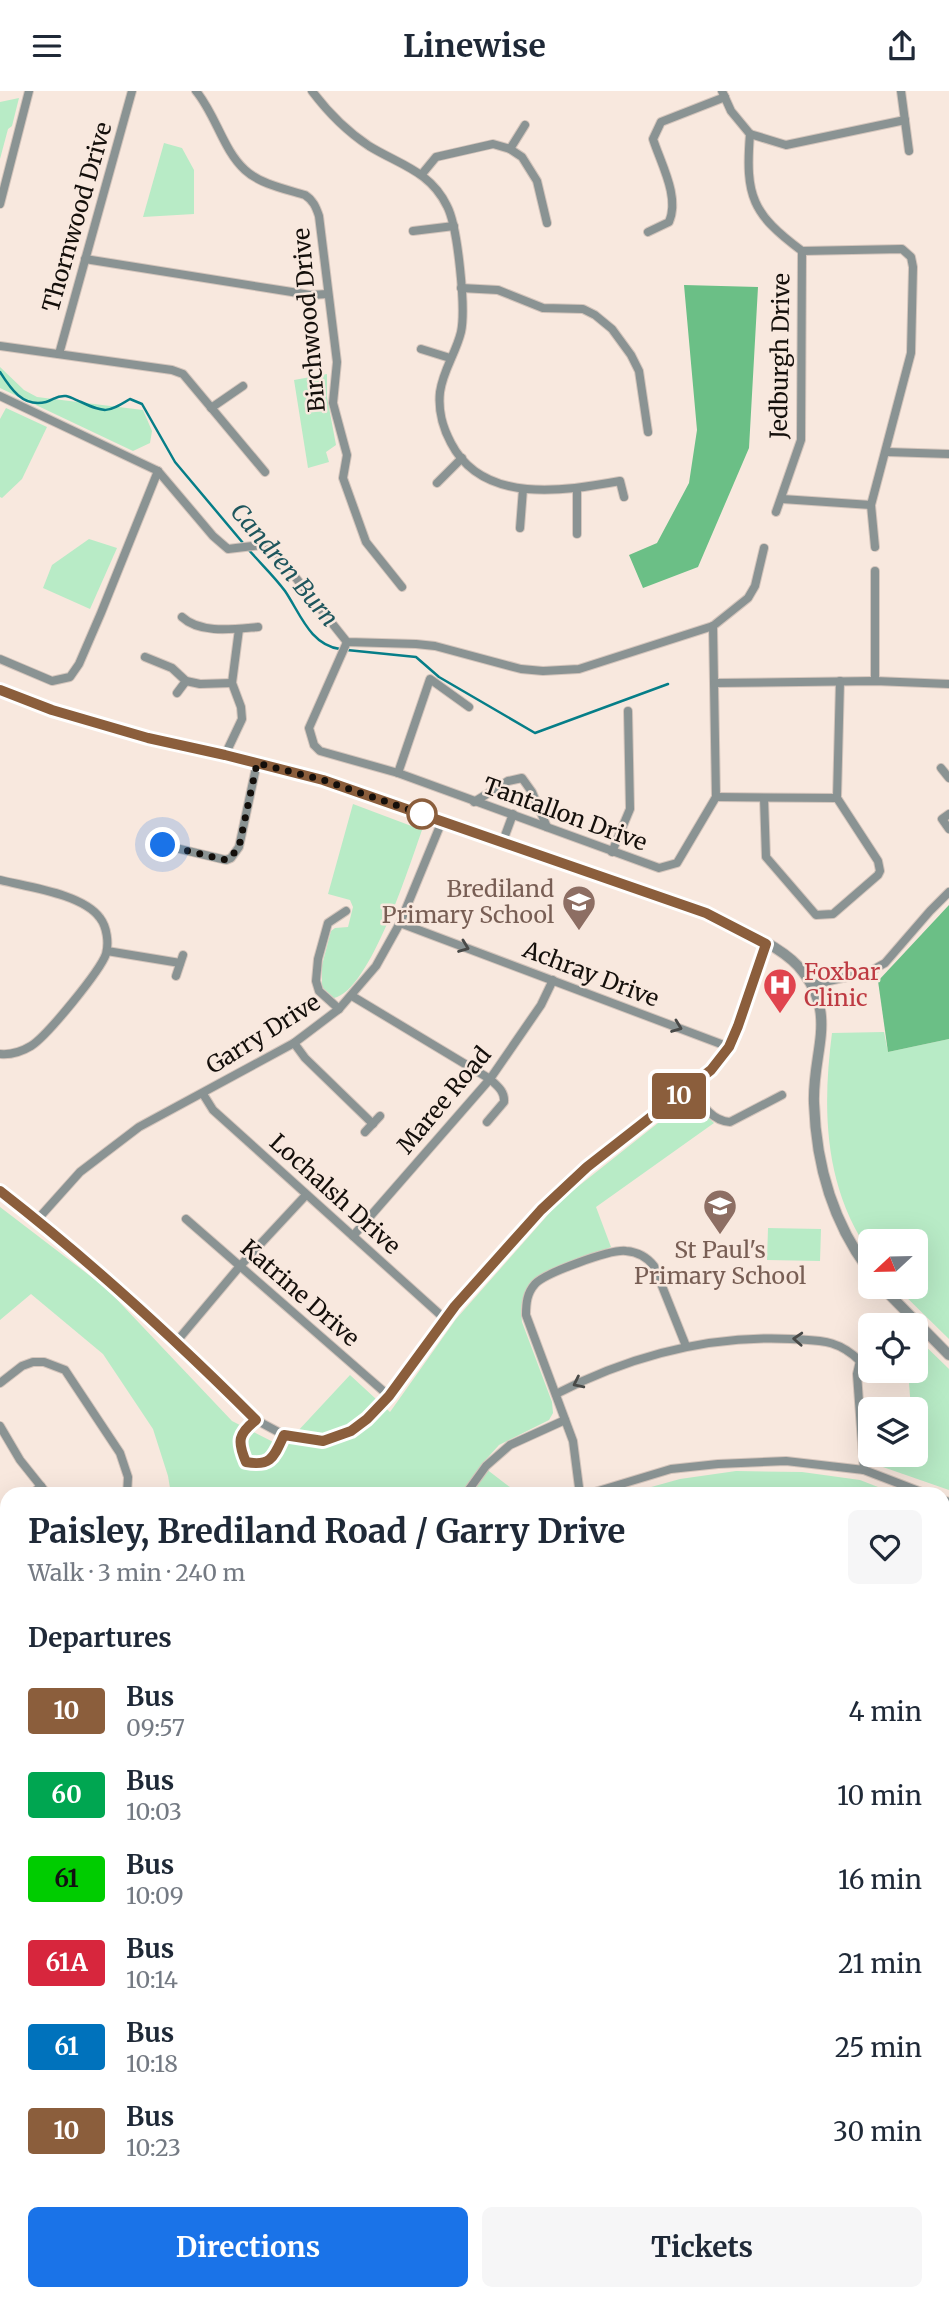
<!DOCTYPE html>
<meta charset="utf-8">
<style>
:root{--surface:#fff;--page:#f6f6f7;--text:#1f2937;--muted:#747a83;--accent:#1a73e8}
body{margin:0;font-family:Merriweather,serif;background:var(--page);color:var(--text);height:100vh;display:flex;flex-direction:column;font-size:26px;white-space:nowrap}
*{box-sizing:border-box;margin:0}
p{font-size:23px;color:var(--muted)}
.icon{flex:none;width:38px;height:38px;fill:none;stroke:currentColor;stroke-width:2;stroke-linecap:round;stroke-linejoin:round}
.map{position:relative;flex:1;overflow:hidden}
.side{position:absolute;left:0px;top:1396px;width:950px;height:814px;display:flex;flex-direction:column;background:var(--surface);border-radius:21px 21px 0 0;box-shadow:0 7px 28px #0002}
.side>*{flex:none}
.badge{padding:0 14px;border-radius:5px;font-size:24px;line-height:46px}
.needle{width:46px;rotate:248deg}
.tools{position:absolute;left:858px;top:1138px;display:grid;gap:14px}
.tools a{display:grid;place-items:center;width:70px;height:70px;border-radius:10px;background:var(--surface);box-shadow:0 7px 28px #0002;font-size:35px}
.you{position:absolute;width:35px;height:35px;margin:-18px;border:5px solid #fff;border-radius:50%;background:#1a73e8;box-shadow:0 0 0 10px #1a73e833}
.map>.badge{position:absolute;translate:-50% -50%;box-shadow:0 0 0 4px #fff}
h2{padding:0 28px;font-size:26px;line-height:63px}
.round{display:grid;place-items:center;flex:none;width:74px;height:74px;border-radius:10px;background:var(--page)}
.overview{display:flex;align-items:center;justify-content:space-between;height:119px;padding:0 28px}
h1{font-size:33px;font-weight:700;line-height:52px}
.button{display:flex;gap:14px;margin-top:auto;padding:14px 28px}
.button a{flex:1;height:80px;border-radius:10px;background:var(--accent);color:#fff;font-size:28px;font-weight:700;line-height:80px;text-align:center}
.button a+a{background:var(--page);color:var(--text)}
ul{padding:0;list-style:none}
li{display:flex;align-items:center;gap:21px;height:84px;padding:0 28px}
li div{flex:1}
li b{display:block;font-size:26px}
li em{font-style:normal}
li .badge{min-width:77px;font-weight:700;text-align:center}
header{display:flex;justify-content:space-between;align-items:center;height:91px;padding:0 28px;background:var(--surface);font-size:32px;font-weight:700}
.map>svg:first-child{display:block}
</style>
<header><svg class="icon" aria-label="menu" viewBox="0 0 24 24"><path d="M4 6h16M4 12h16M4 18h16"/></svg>Linewise<svg class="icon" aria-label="share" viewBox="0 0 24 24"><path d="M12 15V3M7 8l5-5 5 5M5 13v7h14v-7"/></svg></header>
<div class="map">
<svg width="949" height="2209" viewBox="0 0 949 2209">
<rect width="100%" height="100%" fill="#f8e8de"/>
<g fill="#b8ebc6">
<polygon points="19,7 12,35 8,38 0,68 0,11"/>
<polygon points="164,52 182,57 194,79 194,123 143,126"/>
<polygon points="0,276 24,299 37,306 143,319 152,340 150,352 133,360 0,297"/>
<polygon points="327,283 327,306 336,354 326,361 329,371 308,377 294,289"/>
<polygon points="6,317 47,336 22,388 2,407 0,406 0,328"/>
<polygon points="89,448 117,457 90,518 43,497 52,474"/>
<path d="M353 713 422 739C410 773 370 900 334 907L322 896V874L331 840 335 837 348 836 353 816 350 809 328 803Z"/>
<path d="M884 941 888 961 949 948V1248L895 1195H915V1150H870V1162C824 1096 822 1019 832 942Z"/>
<path d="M687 1009 692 1010 714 1032 596 1116 611 1156C597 1162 583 1167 569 1173 539 1185 517 1193 522 1231L552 1311 553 1322 549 1329 499 1354 481 1374 519 1403H171L168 1385 153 1338 103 1263 31 1203 0 1229V1116L106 1197 232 1330 283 1356 350 1284 390 1321 456 1228 561 1109Z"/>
<polygon points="768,1137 821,1138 820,1170 767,1169"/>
<polygon points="915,1245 949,1278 949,1399 880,1375 872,1368 872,1363 915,1363 915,1318 911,1318 909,1292 901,1279 915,1279"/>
<polygon points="736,1380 802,1381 860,1389 896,1403 626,1403 680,1388"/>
<polygon points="7,1694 7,1934 0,1945 0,1697"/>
<polygon points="943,1787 949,1789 949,2209 153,2209 160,2203 943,2203"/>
</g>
<g fill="#6bbf86">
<polygon points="684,194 758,196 749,357 698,476 643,497 629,464 657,452 689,392 697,339"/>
<polygon points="949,814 949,948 888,961 878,890"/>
<polygon points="949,1883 949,2209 544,2209 547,2203 943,2203 943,1884"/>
</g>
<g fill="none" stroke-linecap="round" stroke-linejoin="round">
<g stroke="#067e88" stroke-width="2.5">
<path d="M0 281C10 297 23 317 46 311 54 309 56 304 66 305 71 306 76 309 81 311 105 322 107 322 130 308L142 313 175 371 243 452"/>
<path d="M248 458C260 472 274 485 285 500 300 522 310 554 340 558"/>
<polyline points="347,559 416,566 439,586 535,642 668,593"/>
</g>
<g stroke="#d4c5bc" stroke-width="10">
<g id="minor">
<path d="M196 0C216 24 223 59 245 79 260 93 285 98 305 104 313 109 316 116 319 125L337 271 333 312 347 364 343 387 366 451 402 496"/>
<path d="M312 0C327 20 348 41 369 55 400 74 430 80 447 115 458 136 466 218 461 241 456 262 443 279 440 301 438 320 442 335 451 352 483 414 565 400 620 390L624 406"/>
<polyline points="722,0 731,20 750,43 786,54 905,29"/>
<polyline points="901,0 909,60"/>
<path d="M750 43C745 105 752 123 802 160L801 349 776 421"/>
<polyline points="510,58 525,34"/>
<polyline points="422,83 436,66 493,53 510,58 522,66 537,90 547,132"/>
<polyline points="0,113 29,0"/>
<polyline points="413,140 454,135"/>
<path d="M648 141 669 131C680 106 661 73 653 48L661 31 725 6"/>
<polyline points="802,160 902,158 911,166 913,176 911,262 871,414 875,456"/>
<polyline points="85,168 292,201 310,204 328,203"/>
<polyline points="461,197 498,199 543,217 583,218 595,224 612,238 631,264 639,280 648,341"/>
<polyline points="0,255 172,279 183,283 265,381"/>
<polyline points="421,258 450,267"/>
<polyline points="59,263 132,0"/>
<polyline points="0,305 158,380 213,445 228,458 261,454 276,462 347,551 416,553 435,555 521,578 543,580 579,578 713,535 748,507 755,495 764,457"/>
<polyline points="211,317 243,295"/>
<polyline points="887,361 949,363"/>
<polyline points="437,392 462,367"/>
<polyline points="577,398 577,443"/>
<polyline points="782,408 871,414"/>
<polyline points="520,437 523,398"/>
<polyline points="875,480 875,590"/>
<path d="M182 526C200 543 234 538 258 536"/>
<polyline points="347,551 309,637 314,654 320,660 398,682 659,777 677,772 716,706 713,535"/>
<polyline points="145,566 172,577 186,590 200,593 232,592"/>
<polyline points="0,568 52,590 70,586 79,573 101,522 158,380"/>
<polyline points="715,592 875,590 949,593"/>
<polyline points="177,602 186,590"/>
<polyline points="225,664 242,628 241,616 232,592 239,538"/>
<polyline points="941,677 949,687"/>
<polyline points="398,682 430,588 469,616"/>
<polyline points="716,706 837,707"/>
<polyline points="764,707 766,766 816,824 833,823 878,784 880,780 878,770 837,707 840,590"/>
<polyline points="474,711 508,690 522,687 532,701 547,736"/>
<polyline points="949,723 942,728 949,738"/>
<polyline points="503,750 513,723"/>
<polyline points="163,754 226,769 231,767 239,756 257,672"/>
<polyline points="612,761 630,718 628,620"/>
<path d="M0 789C28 796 83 803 100 827 107 836 109 852 106 863 100 880 47 945 31 955 21 961 11 964 0 963"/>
<polyline points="400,832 729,956"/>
<polyline points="107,860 180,872"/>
<polyline points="176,885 183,864"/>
<polyline points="811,894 869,881 885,872 930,820 949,801"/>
<path d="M352 905 490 988C497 995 505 1000 504 1011L487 1031"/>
<polyline points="339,918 319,900 316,890 318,868 328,832 346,820"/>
<polyline points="294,952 305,967 373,1033"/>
<path d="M691 997C701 1012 711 1030 730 1031L782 1004"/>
<polyline points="203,1003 213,1019 445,1228"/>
<polyline points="365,1041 380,1025"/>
<polyline points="0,1100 37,1129 177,1250 256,1329 284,1344 323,1350 351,1340 367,1328 389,1305 455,1215 541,1119 587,1076 711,979 729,956 738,935 766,853"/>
<polyline points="186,1128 389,1305"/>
<polyline points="37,1129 80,1081 139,1036 294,952 339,918 376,875 400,832 442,730"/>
<polyline points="353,1145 490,988 541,914 553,889"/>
<polyline points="177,1250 240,1175 306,1104"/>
<polyline points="0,1292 22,1275 33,1271 44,1271 65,1279 120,1362 128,1386 127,1404"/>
<path d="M556 1303C630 1265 708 1244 791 1248 821 1250 837 1248 860 1270"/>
<polyline points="0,1335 20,1369 48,1404"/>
<polyline points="864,1379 857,1283 860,1270 870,1262"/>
<polyline points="31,1404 41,1395"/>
<polyline points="465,1404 486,1375 510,1354 565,1329"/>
<path d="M580 1404 573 1350 526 1224C526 1212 527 1202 535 1193 545 1182 611 1158 626 1160 638 1161 647 1166 654 1175L686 1255"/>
<polyline points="585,1404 671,1378 718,1373 786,1370 864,1379 929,1404"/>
<polyline points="943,1409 949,1411"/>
<polyline points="0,1495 7,1490"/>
<polyline points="943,1501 949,1499"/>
<polyline points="0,1584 7,1584"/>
<polyline points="943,1615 949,1614"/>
<polyline points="0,1643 7,1641"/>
<polyline points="943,1715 949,1712"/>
<polyline points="0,2134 7,2128"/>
</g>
</g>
<g stroke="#d4c5bc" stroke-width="12">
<g id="tertiary">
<path d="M0 599 52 619 148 647 323 689 706 822C733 835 778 853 798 875 840 923 812 959 814 1012 816 1073 833 1132 870 1181"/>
<polyline points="881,1195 949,1264"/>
</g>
</g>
<use href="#minor" stroke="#8a9393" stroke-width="8"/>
<use href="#tertiary" stroke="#8a9393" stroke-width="10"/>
</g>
<defs><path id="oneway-chevron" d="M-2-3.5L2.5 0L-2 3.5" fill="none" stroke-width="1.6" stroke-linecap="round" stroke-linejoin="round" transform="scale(1.75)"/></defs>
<g stroke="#494a48">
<use href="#oneway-chevron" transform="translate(464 856) rotate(21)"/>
<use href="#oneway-chevron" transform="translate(677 936) rotate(21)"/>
<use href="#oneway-chevron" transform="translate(798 1248) rotate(-177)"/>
<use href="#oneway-chevron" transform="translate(578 1292) rotate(154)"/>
</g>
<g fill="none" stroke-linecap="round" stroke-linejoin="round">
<g stroke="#fff" stroke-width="16">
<path id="line" d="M0 599 52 619 148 647 225 664 323 689 706 822 766 853 738 935 729 956 711 979 587 1076 541 1119 455 1215 389 1305 367 1328 351 1340 323 1350 284 1344C274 1365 272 1376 246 1371 237 1350 238 1343 256 1329 175 1248 90 1170 0 1100"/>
</g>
<use href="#line" stroke="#8b5e3c" stroke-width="10"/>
<polyline stroke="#140f0b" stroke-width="7" stroke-dasharray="0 12.6" points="163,754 226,769 230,767 239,756 257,672 323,689 422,723"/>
</g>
<defs>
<g id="school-pin" transform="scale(1.75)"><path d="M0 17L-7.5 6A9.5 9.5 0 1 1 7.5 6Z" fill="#8d6e63" stroke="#f8e8de"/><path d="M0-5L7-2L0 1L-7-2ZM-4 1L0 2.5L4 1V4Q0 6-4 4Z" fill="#fff"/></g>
<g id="hospital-pin" transform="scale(1.75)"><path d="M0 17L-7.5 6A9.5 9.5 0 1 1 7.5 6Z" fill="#e0444e" stroke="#f8e8de"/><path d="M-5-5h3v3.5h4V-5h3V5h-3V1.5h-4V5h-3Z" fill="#fff"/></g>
</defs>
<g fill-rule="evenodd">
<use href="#school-pin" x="579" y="811"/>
<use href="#hospital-pin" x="780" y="894"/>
<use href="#school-pin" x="720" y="1115"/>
</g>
<circle fill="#fff" stroke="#8b5e3c" stroke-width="3.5" cx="422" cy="723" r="14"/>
<g text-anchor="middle" stroke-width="5" stroke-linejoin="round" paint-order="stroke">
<g font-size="23" fill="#140f0b" stroke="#f8e8de">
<text transform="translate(77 126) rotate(-74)" y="8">Thornwood Drive</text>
<text transform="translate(309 229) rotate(-95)" y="8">Birchwood Drive</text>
<text transform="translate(780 265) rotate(-89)" y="8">Jedburgh Drive</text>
<text transform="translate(565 723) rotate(20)" y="8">Tantallon Drive</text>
<text transform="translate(591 883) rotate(21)" y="8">Achray Drive</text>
<text transform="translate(263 943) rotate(-32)" y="8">Garry Drive</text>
<text transform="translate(444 1009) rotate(-50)" y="8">Maree Road</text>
<text transform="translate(335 1103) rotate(42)" y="8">Lochalsh Drive</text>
<text transform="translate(300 1202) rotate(41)" y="8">Katrine Drive</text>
</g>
<g font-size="23" fill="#785e54" stroke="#f8e8de" text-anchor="end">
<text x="554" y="806">Brediland<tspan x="554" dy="26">Primary School</tspan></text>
<text x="720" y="1167" text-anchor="middle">St Paul's<tspan x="720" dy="26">Primary School</tspan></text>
</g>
<g font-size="23" fill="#be3a42" stroke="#f8e8de" text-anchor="start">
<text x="804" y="889">Foxbar<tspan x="804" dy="26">Clinic</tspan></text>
</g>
<g font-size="24" font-style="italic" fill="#1e565d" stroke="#f8e8de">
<text transform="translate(284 474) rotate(50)" y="8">Candren Burn</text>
</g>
</g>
</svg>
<div class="tools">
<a><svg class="needle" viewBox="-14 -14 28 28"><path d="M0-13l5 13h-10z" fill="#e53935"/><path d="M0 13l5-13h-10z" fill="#747a83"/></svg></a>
<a><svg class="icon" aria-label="locate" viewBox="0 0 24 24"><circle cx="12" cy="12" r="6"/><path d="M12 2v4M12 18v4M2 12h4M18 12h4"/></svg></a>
<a><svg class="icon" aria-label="layers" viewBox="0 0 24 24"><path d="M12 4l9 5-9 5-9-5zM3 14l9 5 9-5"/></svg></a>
</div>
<div class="you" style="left:163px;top:754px"></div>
<b class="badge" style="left:679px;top:1005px;background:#8b5e3c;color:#fff">10</b>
<section class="side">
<div class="overview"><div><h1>Paisley, Brediland Road / Garry Drive</h1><p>Walk · 3 min · 240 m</p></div><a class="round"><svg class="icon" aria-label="heart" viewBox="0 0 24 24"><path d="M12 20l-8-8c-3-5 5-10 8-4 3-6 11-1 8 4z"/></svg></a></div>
<h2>Departures</h2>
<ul>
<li><span class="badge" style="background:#8b5e3c;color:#fff">10</span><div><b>Bus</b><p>09:57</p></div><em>4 min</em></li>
<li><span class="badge" style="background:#00a651;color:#fff">60</span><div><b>Bus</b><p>10:03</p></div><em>10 min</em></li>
<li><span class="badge" style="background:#0c0;color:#111">61</span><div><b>Bus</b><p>10:09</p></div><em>16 min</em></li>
<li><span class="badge" style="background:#d7263d;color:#fff">61A</span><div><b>Bus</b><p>10:14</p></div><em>21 min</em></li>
<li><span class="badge" style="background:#0072bc;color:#fff">61</span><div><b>Bus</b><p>10:18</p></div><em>25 min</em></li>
<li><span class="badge" style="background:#8b5e3c;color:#fff">10</span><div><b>Bus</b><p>10:23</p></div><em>30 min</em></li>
</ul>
<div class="button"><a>Directions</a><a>Tickets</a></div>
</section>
</div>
